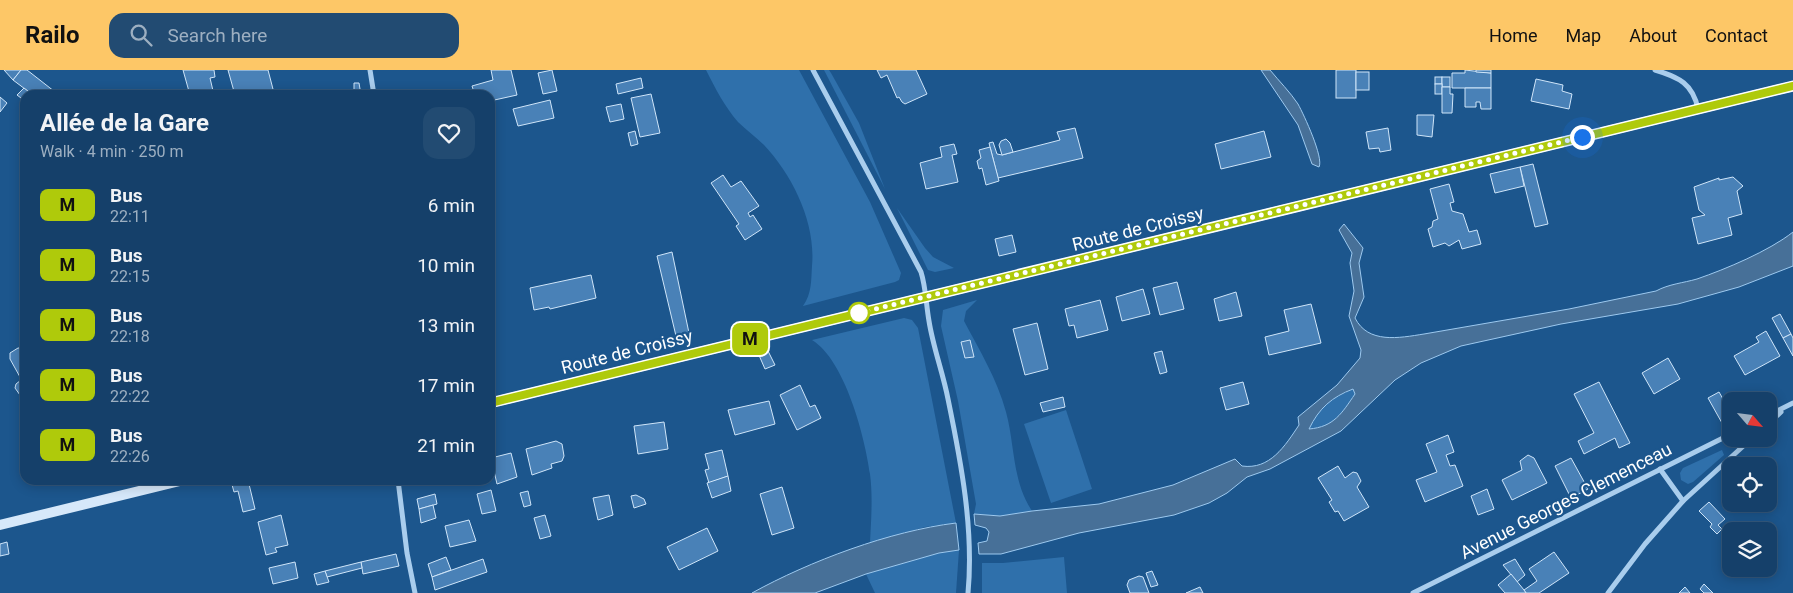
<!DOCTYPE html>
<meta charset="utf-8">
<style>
:root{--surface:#15406a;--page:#224b72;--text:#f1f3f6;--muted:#9dafc1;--line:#34597e;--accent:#fdc767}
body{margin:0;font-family:Roboto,sans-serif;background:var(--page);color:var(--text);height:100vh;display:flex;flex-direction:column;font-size:19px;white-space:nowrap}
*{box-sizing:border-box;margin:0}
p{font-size:16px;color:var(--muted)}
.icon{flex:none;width:28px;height:28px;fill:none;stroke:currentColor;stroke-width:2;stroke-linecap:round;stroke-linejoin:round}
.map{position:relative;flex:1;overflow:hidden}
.details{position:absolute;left:20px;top:20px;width:475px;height:395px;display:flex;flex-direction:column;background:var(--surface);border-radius:15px;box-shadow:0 2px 12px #0003,0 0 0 1px var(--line)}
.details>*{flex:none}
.badge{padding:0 10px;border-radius:8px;font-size:18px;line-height:32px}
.needle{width:32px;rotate:118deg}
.buttons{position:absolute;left:1722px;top:322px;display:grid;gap:10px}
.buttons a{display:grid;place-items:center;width:55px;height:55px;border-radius:10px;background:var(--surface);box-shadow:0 2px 12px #0003,0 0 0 1px var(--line);font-size:25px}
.you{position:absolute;width:25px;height:25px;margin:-12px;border:4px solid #fff;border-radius:50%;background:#1a73e8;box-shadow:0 0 0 8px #1a73e833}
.map>.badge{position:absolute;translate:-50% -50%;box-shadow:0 0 0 2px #fff}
.round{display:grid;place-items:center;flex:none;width:52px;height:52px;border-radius:15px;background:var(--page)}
.headline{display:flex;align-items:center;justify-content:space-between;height:85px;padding:0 20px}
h1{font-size:24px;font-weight:700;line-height:38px}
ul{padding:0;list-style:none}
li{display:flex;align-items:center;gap:15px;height:60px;padding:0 20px}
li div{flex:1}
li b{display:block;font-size:19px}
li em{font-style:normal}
li .badge{min-width:55px;font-weight:700;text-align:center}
header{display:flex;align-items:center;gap:30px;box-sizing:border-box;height:70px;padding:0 25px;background:var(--accent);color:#111}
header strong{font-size:24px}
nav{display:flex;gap:28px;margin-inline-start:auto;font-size:18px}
.search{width:350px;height:45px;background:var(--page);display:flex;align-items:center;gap:12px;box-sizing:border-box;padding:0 18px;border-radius:15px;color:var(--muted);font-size:19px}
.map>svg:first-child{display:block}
</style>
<header>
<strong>Railo</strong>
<div class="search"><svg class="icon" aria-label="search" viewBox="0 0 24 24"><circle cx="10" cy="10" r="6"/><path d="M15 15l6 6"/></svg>Search here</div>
<nav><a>Home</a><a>Map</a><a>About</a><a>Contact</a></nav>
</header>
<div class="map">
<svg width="1793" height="523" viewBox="0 0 1793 523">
<rect width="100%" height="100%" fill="#1c568d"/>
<g fill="#2f70ab">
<path d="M706 0H799L870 132 901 203 899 210 895 212 803 236C812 223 811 211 812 196 816 153 793 106 764 75 756 67 746 60 738 52 725 37 715 18 706 0Z"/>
<polygon points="824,0 829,0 831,3 859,53 885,119"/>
<polygon points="897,138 925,178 933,187 954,198 935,202 928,200"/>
<path d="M977 230 966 241 964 251C980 281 997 309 1006 342 1015 375 1012 411 1032 441L1000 446 974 444 976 434 958 331 941 256 943 240Z"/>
<path d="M904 248 912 250 918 258 956 453 925 457 870 473C871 451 873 427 870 404 865 367 845 290 812 270Z"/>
<path d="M1353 319 1355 324C1340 345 1336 356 1309 359 1322 335 1329 330 1353 319Z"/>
<polygon points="1066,340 1092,419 1051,433 1024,354"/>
<polygon points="1722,380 1724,385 1693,412 1688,414 1681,410 1680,403 1683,398"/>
<polygon points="959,480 956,523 875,523 866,504 939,483"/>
<polygon points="1064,487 1067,523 982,523 982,493 1003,493"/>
</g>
<g fill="#477098" stroke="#9dc9ef" fill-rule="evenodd">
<path d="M1261 0H1270C1279 11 1290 22 1298 34 1304 45 1324 88 1319 97L1312 94 1298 55Z"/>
<path d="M1344 154 1363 178 1359 193 1364 227 1355 248C1368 274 1399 268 1424 264L1569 239 1656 221C1669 214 1683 213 1697 209 1726 199 1769 181 1793 162V196L1739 217 1678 234 1561 254 1461 276 1421 293 1395 310 1341 361 1270 399 1247 407 1227 423 1209 433 1174 445 1079 463 1001 484H979L978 473 987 471 989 462 986 458 975 455 974 444 1000 446 1032 441 1099 434 1173 415 1235 389 1242 396C1270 400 1285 376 1299 355L1298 347 1337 315 1360 288 1361 280 1349 246 1354 221 1350 193 1352 183 1339 160ZM1353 319 1355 324C1342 343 1334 357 1309 359 1319 338 1332 327 1353 319Z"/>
<path d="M956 453 959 480 939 483 866 504 815 523H752C810 491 890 461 956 453Z"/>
</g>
<g fill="#4981b7" stroke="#cfe5f9">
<polygon points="4,0 21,0 13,10"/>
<polygon points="21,0 27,0 59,25 33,25 13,10"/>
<polygon points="183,0 214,0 215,7 210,8 214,25 190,25"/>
<polygon points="228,0 268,0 274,23 265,25 235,25"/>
<polygon points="491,0 511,0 517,25 490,31 490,25 475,25 472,16 493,10"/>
<polygon points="552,0 557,21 543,24 538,3"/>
<polygon points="877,0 916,0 927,24 905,34 902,32 899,27 897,28 887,5 881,8"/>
<rect x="1336" y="0" width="20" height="28"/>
<polygon points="1465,0 1491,3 1491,18 1452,18 1452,3 1465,3"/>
<polygon points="1476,0 1491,0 1491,3 1476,2"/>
<rect x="1356" y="2" width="13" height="18"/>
<rect x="1435" y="7" width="7" height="7"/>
<rect x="1442" y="7" width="8" height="10"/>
<polygon points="641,8 643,18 618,24 616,14"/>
<polygon points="1536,9 1563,15 1562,21 1572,24 1569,39 1531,31"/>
<polygon points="354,13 359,13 361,25 329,25 328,22 354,20"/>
<rect x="1435" y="14" width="7" height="10"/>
<polygon points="1442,17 1450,17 1450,24 1453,24 1452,43 1442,43"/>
<polygon points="24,18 33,25 25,25 25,31 17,25"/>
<polygon points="1465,18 1491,18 1491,39 1481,39 1480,32 1476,32 1476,37 1465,37"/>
<polygon points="651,24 660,63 640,67 631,28"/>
<polygon points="0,27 7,33 0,42"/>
<polygon points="550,30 554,48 518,56 513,39"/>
<polygon points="621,34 624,49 610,52 606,37"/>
<polygon points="1417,45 1434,45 1432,67 1417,65"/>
<polygon points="1075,58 1083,88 998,108 989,73 993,72 997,84 1002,85 1060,70 1057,62"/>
<polygon points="1388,58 1391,80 1380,82 1379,78 1369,79 1366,62"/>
<polygon points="635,61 638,74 631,76 628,63"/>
<polygon points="1264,61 1271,87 1221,99 1215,74"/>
<polygon points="1006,69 1010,73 1013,82 1002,85 999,75 1001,71"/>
<polygon points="954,74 957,84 952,85 958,112 926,119 920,93 942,87 940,77"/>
<polygon points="990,77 999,111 986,115 982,98 979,99 977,91 981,88 979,80"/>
<polygon points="1533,94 1548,154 1535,157 1520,97"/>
<polygon points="1520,97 1524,116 1495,123 1490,104"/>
<polygon points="723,105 731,117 741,111 759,136 748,143 750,147 753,145 762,159 745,170 736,156 739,154 711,113"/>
<polygon points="1733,107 1743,116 1737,121 1742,144 1728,148 1732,165 1698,174 1692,148 1705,145 1699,140 1694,117 1719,108 1719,110"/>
<polygon points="1449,114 1454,132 1450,133 1452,141 1463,144 1469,162 1477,160 1481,174 1462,179 1459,170 1449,176 1445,173 1433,177 1428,159 1432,157 1433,151 1438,149 1430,119"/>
<polygon points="1012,165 1016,182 999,186 995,169"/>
<polygon points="672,182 689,263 676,266 657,186"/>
<polygon points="591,205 596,228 550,239 549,237 534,240 530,218"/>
<polygon points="1177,212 1184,239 1160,245 1153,218"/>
<polygon points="1143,219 1150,244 1122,251 1116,227"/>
<polygon points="1236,222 1242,246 1219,251 1214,229"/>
<polygon points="1100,230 1108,260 1077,268 1074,255 1069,256 1065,239"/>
<polygon points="1311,234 1321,273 1269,285 1265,267 1289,261 1284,240"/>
<polygon points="1780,244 1791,264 1783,268 1772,248"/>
<polygon points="1037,253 1048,299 1025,305 1013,259"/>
<polygon points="1766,261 1780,286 1745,305 1734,286 1759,272 1756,267"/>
<polygon points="1791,264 1793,268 1793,286 1783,268"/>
<polygon points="970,270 974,287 965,288 961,272"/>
<polygon points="18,278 25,278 25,316 10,289 10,283"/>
<polygon points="768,281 775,295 765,299 758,283"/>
<polygon points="1162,281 1167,302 1160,304 1154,283"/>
<polygon points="1668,288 1680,309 1654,324 1642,303"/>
<polygon points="21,310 25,316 25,332 15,318 16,314"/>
<polygon points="1243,312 1249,334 1226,340 1220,318"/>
<polygon points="1599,312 1630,373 1619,378 1615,368 1584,384 1578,371 1594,363 1574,324"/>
<polygon points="800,315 810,337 815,335 821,348 797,360 780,325"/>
<polygon points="1719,322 1731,343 1731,348 1722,353 1708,328"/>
<polygon points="1063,327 1065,337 1043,342 1040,333"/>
<polygon points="769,331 775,354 735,365 728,340"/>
<polygon points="664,352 668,379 638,384 634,356"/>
<polygon points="1448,365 1454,382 1446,385 1450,396 1455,395 1463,416 1425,432 1416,410 1437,402 1426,374"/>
<polygon points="556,371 562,374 564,386 562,391 551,394 552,398 532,405 526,379"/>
<polygon points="722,380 728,406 709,413 705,400 709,399 705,384"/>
<polygon points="511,383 517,407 497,414 491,388"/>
<polygon points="1528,385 1534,388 1547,413 1512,430 1502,410 1522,400 1520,391"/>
<polygon points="1571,388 1588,419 1571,428 1555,396"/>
<polygon points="1338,396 1345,408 1353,402 1357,403 1361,411 1357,417 1369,437 1344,451 1338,441 1335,442 1329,432 1332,430 1318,408"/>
<polygon points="728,406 731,421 712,428 707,413"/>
<polygon points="248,410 255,439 243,442 238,421 234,422 231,411"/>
<polygon points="782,417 794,458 772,465 760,424"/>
<polygon points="1487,419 1494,439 1478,445 1471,426"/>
<polygon points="491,420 496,441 482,444 477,424"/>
<polygon points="528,421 531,435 524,437 520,423"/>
<polygon points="435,424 437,434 419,439 417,429"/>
<polygon points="609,425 613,445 598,450 593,428"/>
<polygon points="636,425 644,429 646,434 634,438 631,426"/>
<polygon points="1709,432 1725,449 1718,455 1722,459 1717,464 1710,457 1712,454 1699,441"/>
<polygon points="433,435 436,448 421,453 419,439"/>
<polygon points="281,445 288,475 275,478 277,482 266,485 258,452"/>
<polygon points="545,445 551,466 540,469 534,448"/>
<polygon points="469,450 476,471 450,477 445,456"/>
<polygon points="707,458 718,481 679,500 667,477"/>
<polygon points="7,472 9,484 0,486 0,474"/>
<polygon points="1554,482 1569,503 1539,523 1526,523 1524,520 1537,511 1529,499"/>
<polygon points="396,484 399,496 363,504 361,492"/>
<polygon points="446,487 451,500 432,507 428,494"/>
<polygon points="483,489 487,502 435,520 432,507"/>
<polygon points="1515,489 1525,505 1517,512 1503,495"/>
<polygon points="295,492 298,508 273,514 269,498"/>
<polygon points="361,492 362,498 327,507 325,501"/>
<polygon points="325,501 329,512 317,515 314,504"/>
<polygon points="1152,501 1158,515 1151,517 1146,503"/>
<polygon points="1511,504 1524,520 1526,523 1505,523 1498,515"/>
<polygon points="1139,506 1143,507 1149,523 1130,523 1127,515 1129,510"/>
<polygon points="1704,514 1713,523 1704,523 1700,519"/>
<polygon points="1200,517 1203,523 1186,523"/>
<polygon points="1685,517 1690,523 1679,523"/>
</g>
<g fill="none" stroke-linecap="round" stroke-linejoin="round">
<g stroke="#a9cded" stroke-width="5">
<polyline points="370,0 374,25"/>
<path d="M813 0 921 202C926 218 926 234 929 251 933 277 943 303 948 329 961 392 974 459 968 523"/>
<path d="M1655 0C1679 7 1693 14 1698 39"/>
<polyline points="1769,345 1793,333"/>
<polyline points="1769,353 1781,342"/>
<polyline points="1660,399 1683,431"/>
<polyline points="398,410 407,483 415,523"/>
<polyline points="1413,523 1731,364"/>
<polyline points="1608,523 1645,474 1683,431 1751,369"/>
</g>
<g stroke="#d6e8fa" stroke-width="10">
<polyline points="490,333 1793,16"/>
<polyline points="0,455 184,410"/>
</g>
</g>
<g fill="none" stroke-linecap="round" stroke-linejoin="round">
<g stroke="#fff" stroke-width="11">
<polyline id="line" points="490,333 1793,16"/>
</g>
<use href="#line" stroke="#afca0b" stroke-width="8"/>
<polyline stroke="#fff" stroke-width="5" stroke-dasharray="0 9" points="859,243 1582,67"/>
</g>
<circle fill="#fff" stroke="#afca0b" stroke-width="2.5" cx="859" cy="243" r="10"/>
<g text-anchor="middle" stroke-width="4.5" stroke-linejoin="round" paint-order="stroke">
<g font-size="18" fill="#fff" stroke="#1c568d">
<text transform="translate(1138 159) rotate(-14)" y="6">Route de Croissy</text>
<text transform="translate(627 282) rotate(-14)" y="6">Route de Croissy</text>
<text transform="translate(1566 431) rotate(-27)" y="6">Avenue Georges Clemenceau</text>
</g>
</g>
</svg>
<div class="buttons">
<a><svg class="needle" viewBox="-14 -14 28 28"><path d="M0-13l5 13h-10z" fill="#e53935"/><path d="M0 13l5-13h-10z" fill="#9dafc1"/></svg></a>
<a><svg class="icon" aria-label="locate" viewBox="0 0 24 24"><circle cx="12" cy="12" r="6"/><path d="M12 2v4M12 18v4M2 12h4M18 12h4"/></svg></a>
<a><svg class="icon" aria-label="layers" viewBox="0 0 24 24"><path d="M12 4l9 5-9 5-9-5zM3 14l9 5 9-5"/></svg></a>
</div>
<div class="you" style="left:1582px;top:67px"></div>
<b class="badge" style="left:750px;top:269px;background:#afca0b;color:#111">M</b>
<section class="details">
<div class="headline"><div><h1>Allée de la Gare</h1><p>Walk · 4 min · 250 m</p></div><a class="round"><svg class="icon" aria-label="heart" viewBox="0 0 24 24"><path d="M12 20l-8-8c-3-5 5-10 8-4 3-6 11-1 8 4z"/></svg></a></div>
<ul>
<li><span class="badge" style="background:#afca0b;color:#111">M</span><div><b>Bus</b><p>22:11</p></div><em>6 min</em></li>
<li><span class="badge" style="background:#afca0b;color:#111">M</span><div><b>Bus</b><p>22:15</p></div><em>10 min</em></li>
<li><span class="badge" style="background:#afca0b;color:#111">M</span><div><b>Bus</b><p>22:18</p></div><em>13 min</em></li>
<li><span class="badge" style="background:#afca0b;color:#111">M</span><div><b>Bus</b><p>22:22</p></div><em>17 min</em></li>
<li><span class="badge" style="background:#afca0b;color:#111">M</span><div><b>Bus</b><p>22:26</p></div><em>21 min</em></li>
</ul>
</section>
</div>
